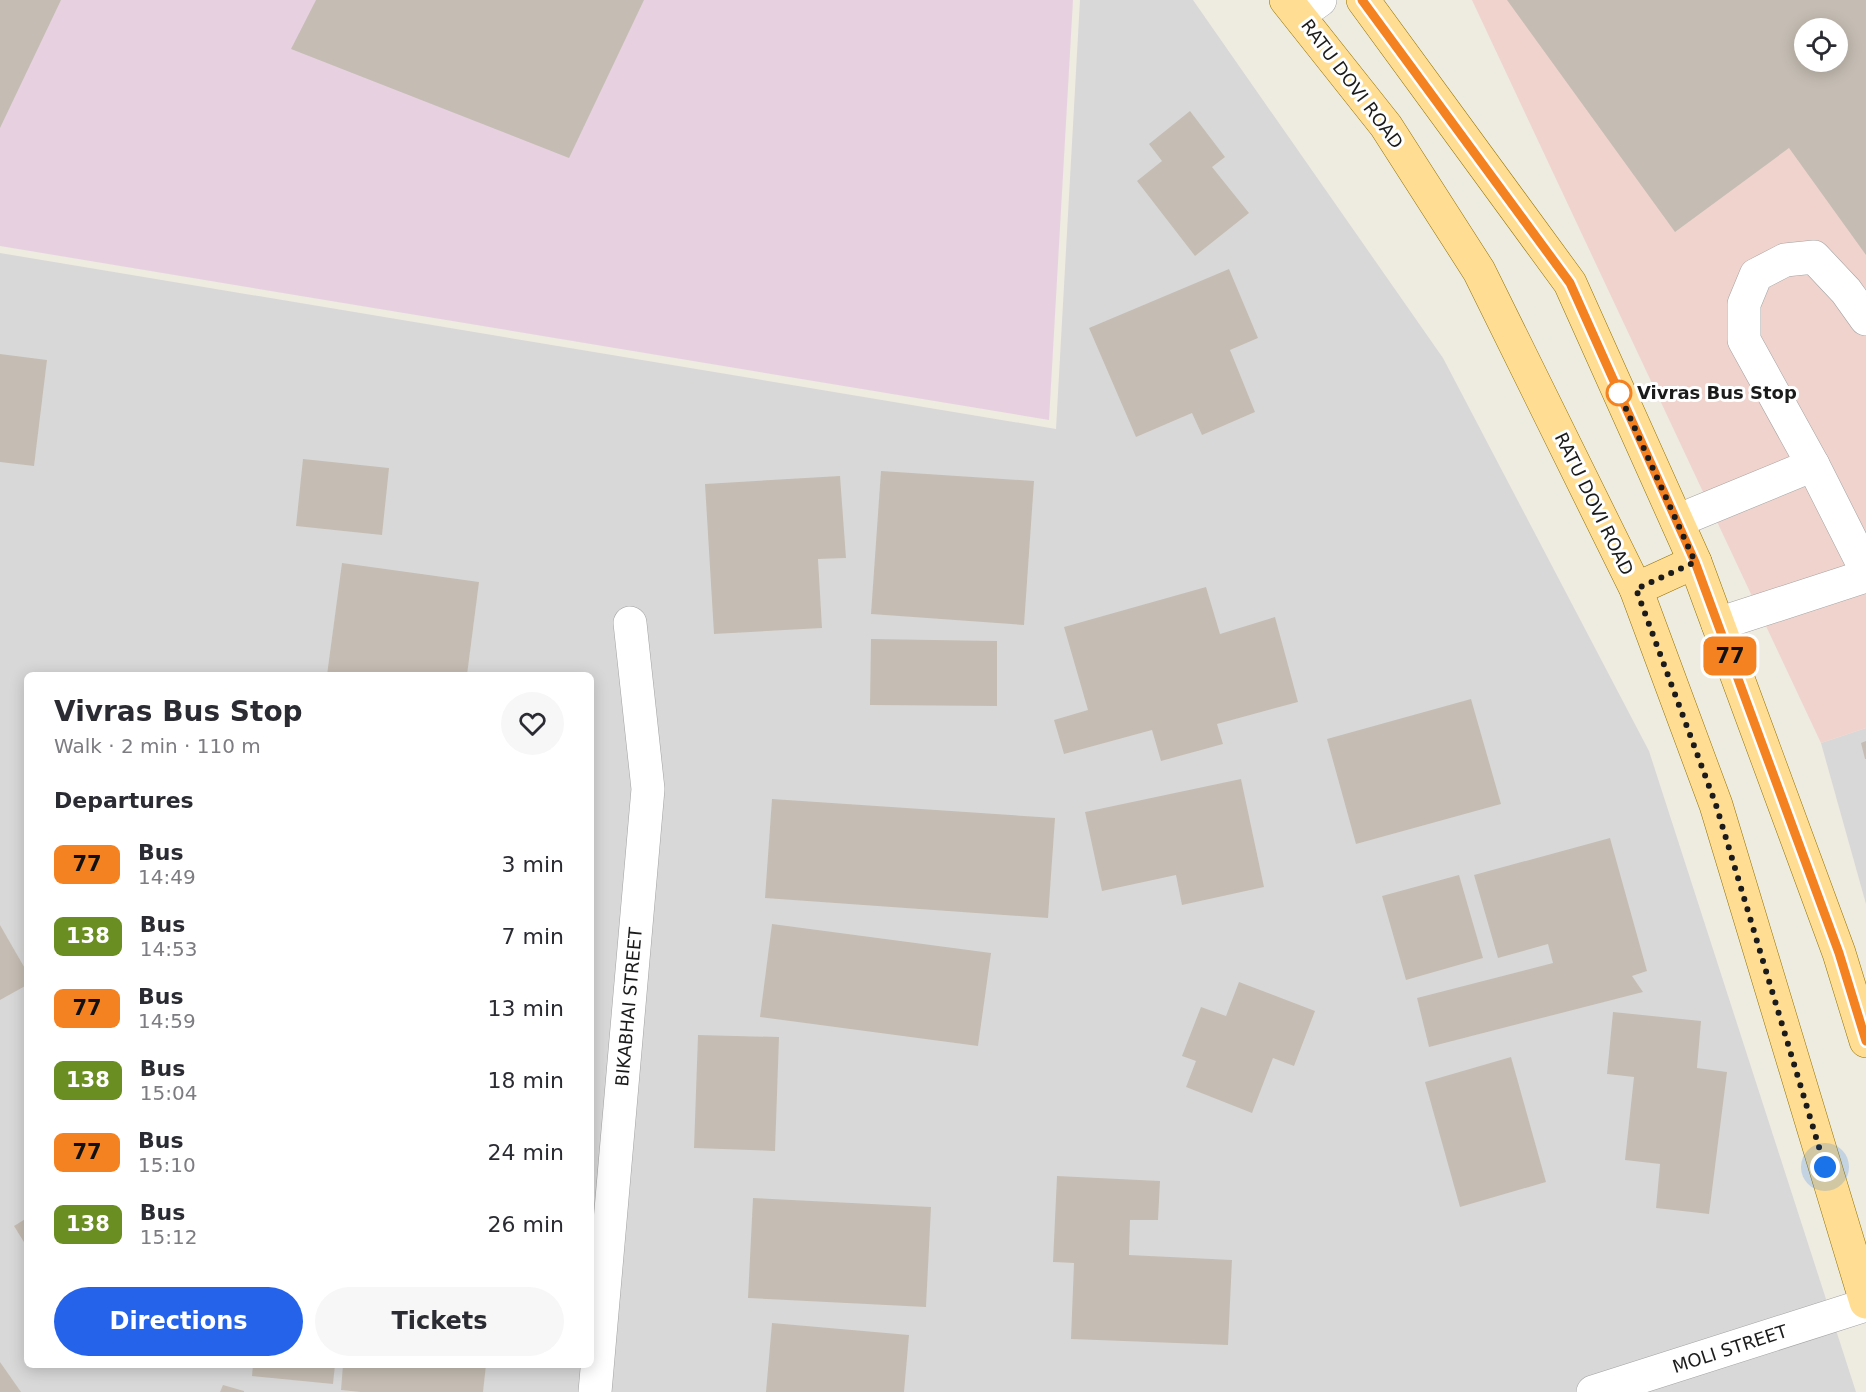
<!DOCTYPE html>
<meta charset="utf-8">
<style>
:root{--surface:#fff;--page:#f7f7f7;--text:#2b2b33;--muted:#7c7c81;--accent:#2563eb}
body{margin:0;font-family:"DejaVu Sans",sans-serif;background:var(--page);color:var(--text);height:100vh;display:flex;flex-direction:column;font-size:22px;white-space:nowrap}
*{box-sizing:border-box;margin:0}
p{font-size:20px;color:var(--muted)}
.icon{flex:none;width:33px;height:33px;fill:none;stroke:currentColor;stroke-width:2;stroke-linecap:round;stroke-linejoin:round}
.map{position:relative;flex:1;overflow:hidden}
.details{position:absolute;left:24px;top:672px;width:570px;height:696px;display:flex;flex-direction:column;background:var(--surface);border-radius:9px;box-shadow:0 3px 15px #0003}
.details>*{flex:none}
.badge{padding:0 12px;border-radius:9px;font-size:21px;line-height:39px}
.buttons{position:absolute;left:1794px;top:18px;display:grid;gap:12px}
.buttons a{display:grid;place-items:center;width:54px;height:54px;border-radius:50%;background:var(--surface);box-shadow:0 3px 15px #0003;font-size:30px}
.you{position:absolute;width:30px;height:30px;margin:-15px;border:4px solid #fff;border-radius:50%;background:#1a73e8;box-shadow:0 0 0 9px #1a73e833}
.map>.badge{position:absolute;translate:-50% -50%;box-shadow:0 0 0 3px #fff}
h2{padding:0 30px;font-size:22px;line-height:54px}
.round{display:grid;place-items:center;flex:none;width:63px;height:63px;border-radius:32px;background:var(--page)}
.overview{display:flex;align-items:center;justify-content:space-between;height:102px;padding:0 30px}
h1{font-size:28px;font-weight:700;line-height:45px}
.action{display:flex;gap:12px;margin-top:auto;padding:12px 30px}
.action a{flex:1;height:69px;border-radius:36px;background:var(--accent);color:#fff;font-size:24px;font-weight:700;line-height:69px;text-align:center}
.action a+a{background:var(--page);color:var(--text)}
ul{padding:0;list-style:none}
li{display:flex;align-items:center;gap:18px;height:72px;padding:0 30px}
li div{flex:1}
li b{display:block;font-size:22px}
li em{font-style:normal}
li .badge{min-width:66px;font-weight:700;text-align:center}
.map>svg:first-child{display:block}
</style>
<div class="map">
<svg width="1866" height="1392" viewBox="0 0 1866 1392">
<rect width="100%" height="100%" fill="#eeebe0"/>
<g fill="#d9d8d8" fill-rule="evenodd">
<path d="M1080 0H1193L1443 358 1649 751 1856 1392H0V253L1056 429ZM27 675H591V1365H27Z"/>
<polygon points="1866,728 1866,904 1821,743"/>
</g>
<path fill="#f0d3cd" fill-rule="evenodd" d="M1472 0H1866V728L1821 743ZM1804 28H1838V62H1804Z"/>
<polygon fill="#e7d1e0" points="0,0 1073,0 1049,420 0,246"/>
<g fill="#c5bdb3" fill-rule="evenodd">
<polygon points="0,0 61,0 0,128"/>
<polygon points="316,0 644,0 569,158 291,49"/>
<path d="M1507 0H1866V255L1789 148 1675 232ZM1804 28H1838V62H1804Z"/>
<polygon points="1190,111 1225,157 1212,167 1249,213 1195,256 1137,181 1162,161 1149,144"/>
<polygon points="1229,269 1258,338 1230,350 1255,412 1202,435 1192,413 1136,437 1089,328"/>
<polygon points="0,354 47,360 34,466 0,462"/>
<polygon points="303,459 389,468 382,535 296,526"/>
<polygon points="881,471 1034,481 1024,625 871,614"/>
<polygon points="840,476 846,558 818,559 822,628 714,634 705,484"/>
<polygon points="342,563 479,582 467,675 327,675"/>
<polygon points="1206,587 1220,634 1275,617 1298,702 1217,724 1223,744 1161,761 1152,730 1064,754 1054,720 1088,710 1064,627"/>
<polygon points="871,639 997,641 997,706 870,705"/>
<polygon points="1471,699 1501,804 1356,844 1327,739"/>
<polygon points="1866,741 1866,759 1865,759 1861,743"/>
<polygon points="1241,779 1264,887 1182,905 1176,875 1102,891 1085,812"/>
<polygon points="772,799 1055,818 1048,918 765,898"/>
<polygon points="1610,838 1647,971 1632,976 1643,992 1429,1047 1417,998 1553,963 1548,944 1498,958 1474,875"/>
<polygon points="1459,875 1483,958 1406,980 1382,896"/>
<polygon points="772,924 991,953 978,1046 760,1017"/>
<polygon points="0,925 27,972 27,985 0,1000"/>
<polygon points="1239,982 1315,1011 1294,1066 1273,1058 1252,1113 1186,1087 1196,1061 1182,1056 1201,1007 1226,1016"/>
<polygon points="1613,1012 1701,1021 1697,1068 1727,1072 1709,1214 1656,1208 1660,1164 1625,1160 1634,1077 1607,1074"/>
<polygon points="698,1035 779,1037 775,1151 694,1148"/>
<polygon points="1511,1057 1546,1182 1460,1207 1425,1082"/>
<polygon points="1057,1176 1160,1181 1158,1220 1130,1220 1129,1255 1232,1260 1228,1345 1071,1339 1074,1263 1053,1262"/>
<polygon points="753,1198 931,1207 926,1307 748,1298"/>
<polygon points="27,1218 27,1247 14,1226"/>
<polygon points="772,1323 909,1335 904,1392 766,1392"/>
<polygon points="0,1362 21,1392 0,1392"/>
<polygon points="253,1365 335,1365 333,1384 252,1376"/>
<polygon points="343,1365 486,1365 483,1392 361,1392 341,1390"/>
<polygon points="223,1385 244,1391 244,1392 220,1392"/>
</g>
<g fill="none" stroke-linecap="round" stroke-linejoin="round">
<g stroke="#a2a2a2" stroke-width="34">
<g id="minor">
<polyline points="1299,15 1320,0"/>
<polyline points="1866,319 1846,291 1814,257 1785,260 1756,275 1744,304 1744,340 1813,465 1866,570"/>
<polyline points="1677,521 1813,465"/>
<polyline points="1718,624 1866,576"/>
<polyline points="595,1392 648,789 630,623"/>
<polyline points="1593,1392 1866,1305"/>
</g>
</g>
<g stroke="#927300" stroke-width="34">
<g id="major">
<polyline points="1286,0 1386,126 1479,271 1636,589 1716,805 1866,1302"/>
<polyline points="1363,0 1570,283 1695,562 1839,953 1866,1041"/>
<polyline points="1636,589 1695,562"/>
</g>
</g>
<use href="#minor" stroke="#fff" stroke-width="33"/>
<use href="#major" stroke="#ffdd93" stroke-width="33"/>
</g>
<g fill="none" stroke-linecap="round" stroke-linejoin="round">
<g stroke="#fff" stroke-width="14">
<polyline id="line" points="1362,0 1570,283 1695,562 1839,953 1866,1041"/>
</g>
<use href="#line" stroke="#f58220" stroke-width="9"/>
<polyline stroke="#1b1b1b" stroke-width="6" stroke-dasharray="0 10.8" points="1619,393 1618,391 1695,562 1636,589 1716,805 1825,1167"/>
</g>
<circle fill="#fff" stroke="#f58220" stroke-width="3" cx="1619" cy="393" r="12"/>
<g text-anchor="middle" stroke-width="6" stroke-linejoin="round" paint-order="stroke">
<g font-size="18" fill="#1b1b1b" stroke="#fff">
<text transform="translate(1352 84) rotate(53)" y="6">RATU DOVI ROAD</text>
<text transform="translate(1594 504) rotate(64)" y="6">RATU DOVI ROAD</text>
<text transform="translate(629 1007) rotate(-85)" y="6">BIKABHAI STREET</text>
<text transform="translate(1730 1349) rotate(-18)" y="6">MOLI STREET</text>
</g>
<g font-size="18" font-weight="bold" fill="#1b1b1b" stroke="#fff" text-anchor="start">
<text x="1637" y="399">Vivras Bus Stop</text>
</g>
</g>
</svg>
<div class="buttons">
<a><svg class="icon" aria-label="locate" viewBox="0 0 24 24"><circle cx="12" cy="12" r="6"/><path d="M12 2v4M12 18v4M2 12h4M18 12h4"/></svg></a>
</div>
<div class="you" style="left:1825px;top:1167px"></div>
<b class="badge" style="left:1730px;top:656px;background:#f58220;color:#111">77</b>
<section class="details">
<div class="overview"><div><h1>Vivras Bus Stop</h1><p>Walk · 2 min · 110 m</p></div><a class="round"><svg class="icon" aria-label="heart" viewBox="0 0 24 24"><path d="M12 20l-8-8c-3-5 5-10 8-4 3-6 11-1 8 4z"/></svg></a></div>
<h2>Departures</h2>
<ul>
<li><span class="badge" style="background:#f58220;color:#111">77</span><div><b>Bus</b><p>14:49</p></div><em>3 min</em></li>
<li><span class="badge" style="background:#6b8e23;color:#fff">138</span><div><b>Bus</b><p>14:53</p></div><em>7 min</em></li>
<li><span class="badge" style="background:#f58220;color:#111">77</span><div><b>Bus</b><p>14:59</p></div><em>13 min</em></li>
<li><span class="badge" style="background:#6b8e23;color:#fff">138</span><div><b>Bus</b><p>15:04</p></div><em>18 min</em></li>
<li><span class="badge" style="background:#f58220;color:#111">77</span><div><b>Bus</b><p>15:10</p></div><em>24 min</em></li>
<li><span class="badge" style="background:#6b8e23;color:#fff">138</span><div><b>Bus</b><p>15:12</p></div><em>26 min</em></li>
</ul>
<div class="action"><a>Directions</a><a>Tickets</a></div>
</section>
</div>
